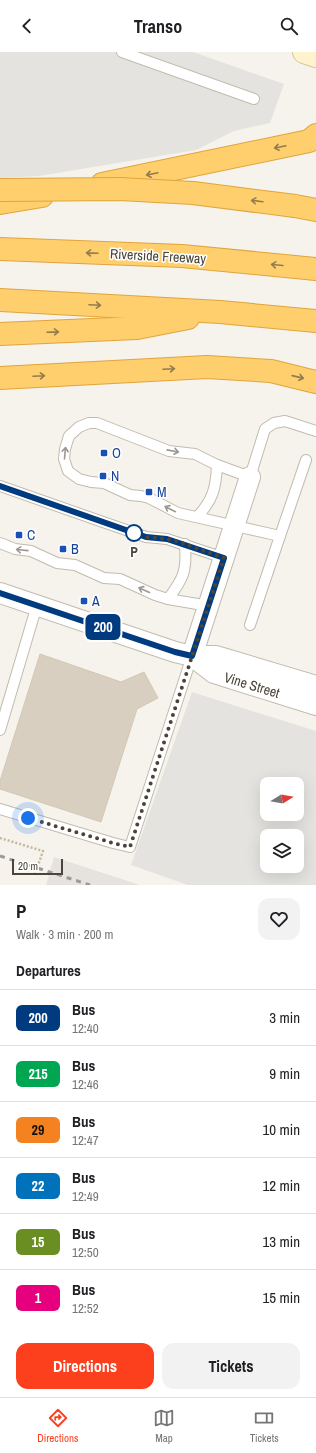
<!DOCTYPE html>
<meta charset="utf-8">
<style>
:root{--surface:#fff;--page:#f2f2f2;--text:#202124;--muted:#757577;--line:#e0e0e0;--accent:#fc3f1d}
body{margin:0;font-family:"Archivo Narrow",sans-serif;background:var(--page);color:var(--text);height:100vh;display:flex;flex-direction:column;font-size:15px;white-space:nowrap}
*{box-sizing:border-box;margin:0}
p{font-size:13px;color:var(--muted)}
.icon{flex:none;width:22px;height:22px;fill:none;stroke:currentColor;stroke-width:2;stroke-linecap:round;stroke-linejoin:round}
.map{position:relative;height:833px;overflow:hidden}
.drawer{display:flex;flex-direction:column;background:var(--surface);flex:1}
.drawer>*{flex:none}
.badge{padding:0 8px;border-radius:6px;font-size:14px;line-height:26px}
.needle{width:26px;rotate:79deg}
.fabs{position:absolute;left:260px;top:725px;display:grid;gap:8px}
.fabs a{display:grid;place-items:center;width:44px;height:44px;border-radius:8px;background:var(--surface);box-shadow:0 4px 16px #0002;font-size:20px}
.scale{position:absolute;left:12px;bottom:10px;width:51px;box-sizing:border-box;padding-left:4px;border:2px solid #4b4439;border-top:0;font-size:11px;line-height:14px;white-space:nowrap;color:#4b4439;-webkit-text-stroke:3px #fff;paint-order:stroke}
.you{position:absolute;width:20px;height:20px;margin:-10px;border:3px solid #fff;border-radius:50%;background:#1a73e8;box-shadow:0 0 0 6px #1a73e833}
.map>.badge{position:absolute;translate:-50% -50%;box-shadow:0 0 0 2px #fff}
h2{padding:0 16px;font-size:15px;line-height:36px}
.round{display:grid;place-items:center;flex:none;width:42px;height:42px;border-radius:12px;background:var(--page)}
.head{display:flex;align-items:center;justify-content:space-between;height:68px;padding:0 16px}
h1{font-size:19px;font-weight:800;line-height:30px}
.action{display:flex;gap:8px;margin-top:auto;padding:8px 16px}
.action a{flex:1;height:46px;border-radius:12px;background:var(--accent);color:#fff;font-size:16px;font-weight:800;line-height:46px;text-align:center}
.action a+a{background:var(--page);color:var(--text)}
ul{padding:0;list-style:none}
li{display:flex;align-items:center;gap:12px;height:56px;padding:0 16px;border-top:1px solid var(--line)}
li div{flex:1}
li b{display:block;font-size:15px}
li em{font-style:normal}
li .badge{min-width:44px;font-weight:700;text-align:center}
header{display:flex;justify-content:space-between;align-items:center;height:52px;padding:0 16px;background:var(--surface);font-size:18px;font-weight:800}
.tab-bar{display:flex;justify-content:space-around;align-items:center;height:56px;border-top:1px solid var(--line);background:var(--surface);font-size:11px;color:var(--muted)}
.tab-bar a{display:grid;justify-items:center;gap:2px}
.tab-bar .current{color:var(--accent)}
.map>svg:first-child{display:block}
</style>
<header><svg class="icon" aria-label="back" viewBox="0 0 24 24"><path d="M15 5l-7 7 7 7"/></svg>Transo<svg class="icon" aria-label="search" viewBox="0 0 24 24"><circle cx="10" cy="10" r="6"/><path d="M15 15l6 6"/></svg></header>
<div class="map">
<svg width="316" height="833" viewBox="0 0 316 833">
<rect width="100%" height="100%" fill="#f6f3ec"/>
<polygon fill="#e6e2dd" points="54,805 140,833 46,833"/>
<g fill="#e5e3e0" fill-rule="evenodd">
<polygon points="0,0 193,0 284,32 270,71 234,79 196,98 39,124 0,126"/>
<path d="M192 640 316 679V833H188L131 813ZM267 732H297V762H267ZM267 784H297V814H267Z"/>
</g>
<polygon fill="#d8cfc1" stroke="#d3c7b4" points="40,602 121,630 144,620 158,646 137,657 101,770 0,737 0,729"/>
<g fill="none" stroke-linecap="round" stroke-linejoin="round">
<g stroke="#c2bbae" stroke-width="12">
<g id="lane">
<polyline points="122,0 254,47"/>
<polyline points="306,408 280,484 178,461 149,446 141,444 130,443 104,431 91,430 79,427 68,419 64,407 65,397 69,384 79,375 89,371 97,371 169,399 195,402 217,413 250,425 265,377 274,371 285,369 316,379"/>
<polyline points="0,434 146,485 167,487 224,506"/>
<path d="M197 465C213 448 216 436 217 413"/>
<polyline points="0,491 15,497 31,499 57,511 75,513 104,526 120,527 155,543 168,547 209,554"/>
<path d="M168 547C184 526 187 518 185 492"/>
<polyline points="250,573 280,484"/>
<polyline points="0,678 37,553"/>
<polyline points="0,757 113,791 130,795 192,604"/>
</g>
</g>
<g stroke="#c2bbae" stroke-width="22">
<g id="street">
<polyline points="0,541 175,600 192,604 216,604 316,634"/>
<polyline points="192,604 250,425"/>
<polyline points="192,604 214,621 316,653"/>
</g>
</g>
<g stroke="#d6c79b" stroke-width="24">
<polyline id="secondary" points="304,0 316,4"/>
</g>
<g stroke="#e0a43c" stroke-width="24">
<g id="highway">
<polyline points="102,132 309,89 316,83"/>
<polyline points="0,151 42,144"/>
<polyline points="295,154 316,158"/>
<polyline points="0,197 182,204 316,217"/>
<polyline points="0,248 220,260 316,269"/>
<polyline points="0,282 137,276 188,266"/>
<polyline points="0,326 207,315 271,319 316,330"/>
</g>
</g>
<polyline stroke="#c4b79f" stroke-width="2.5" stroke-dasharray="2 2" stroke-linecap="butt" points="0,786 43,799 35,822"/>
<use href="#lane" stroke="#fff" stroke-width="10"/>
<use href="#street" stroke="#fff" stroke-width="20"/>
<use href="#secondary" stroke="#fff3cd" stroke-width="22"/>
<use href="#highway" stroke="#ffcf6e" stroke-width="22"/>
<polyline stroke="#9a9a9a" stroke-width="3" stroke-dasharray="5 5" stroke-linecap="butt" points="0,804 90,833"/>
<g stroke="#e0a43c" stroke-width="24" stroke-linecap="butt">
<polyline id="highway-bridge" points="0,138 120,137 193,141 295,154"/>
</g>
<use href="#highway-bridge" stroke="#ffcf6e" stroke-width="22"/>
</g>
<defs><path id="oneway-shaft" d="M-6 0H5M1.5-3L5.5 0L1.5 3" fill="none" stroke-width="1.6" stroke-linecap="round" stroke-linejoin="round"/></defs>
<g stroke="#937c4e">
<use href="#oneway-shaft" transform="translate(280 95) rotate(168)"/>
<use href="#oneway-shaft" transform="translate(152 122) rotate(168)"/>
<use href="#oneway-shaft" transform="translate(257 149) rotate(-173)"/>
<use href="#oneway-shaft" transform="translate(92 201) rotate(-178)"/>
<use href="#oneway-shaft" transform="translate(277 213) rotate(-175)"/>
<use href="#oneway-shaft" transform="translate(95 253) rotate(3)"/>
<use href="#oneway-shaft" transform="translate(53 280) rotate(-2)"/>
<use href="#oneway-shaft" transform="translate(169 317) rotate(-3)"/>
<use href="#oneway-shaft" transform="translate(39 324) rotate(-3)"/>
<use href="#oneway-shaft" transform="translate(298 325) rotate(13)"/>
</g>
<g stroke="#9c9892">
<use href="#oneway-shaft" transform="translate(173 399) rotate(11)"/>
<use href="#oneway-shaft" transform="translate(65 401) rotate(-85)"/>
<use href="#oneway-shaft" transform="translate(170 457) rotate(-153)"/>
<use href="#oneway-shaft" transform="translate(22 498) rotate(-174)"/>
<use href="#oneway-shaft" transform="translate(144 538) rotate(-156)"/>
</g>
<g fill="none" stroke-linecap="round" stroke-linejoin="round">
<g stroke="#fff" stroke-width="9">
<polyline id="line" points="0,434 146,485 167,487 224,506 192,604 175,600 0,541"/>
</g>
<use href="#line" stroke="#003b80" stroke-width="6"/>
<polyline stroke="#4b4439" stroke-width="4" stroke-dasharray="0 7.2" points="28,766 113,791 130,795 224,506 176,489 167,487 146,485 132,480 134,481"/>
</g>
<g fill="#1a4fb4" stroke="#fff" stroke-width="1.5">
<rect x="100" y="397" width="8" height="8" rx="2"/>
<rect x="99" y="420" width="8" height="8" rx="2"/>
<rect x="145" y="436" width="8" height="8" rx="2"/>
<rect x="15" y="479" width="8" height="8" rx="2"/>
<rect x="59" y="493" width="8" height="8" rx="2"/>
<rect x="80" y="545" width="8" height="8" rx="2"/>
</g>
<circle fill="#fff" stroke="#003b80" stroke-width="2" cx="134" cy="481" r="8"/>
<g text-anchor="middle" stroke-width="3" stroke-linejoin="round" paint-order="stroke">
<g font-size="14" fill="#4b4439" stroke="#fff">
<text transform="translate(158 204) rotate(3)" y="5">Riverside Freeway</text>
<text transform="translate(252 633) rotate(17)" y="5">Vine Street</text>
</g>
<g font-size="14" fill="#164399" stroke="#fff" text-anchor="start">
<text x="112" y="406">O</text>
<text x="111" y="429">N</text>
<text x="157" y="445">M</text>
<text x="27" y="488">C</text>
<text x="71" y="502">B</text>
<text x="92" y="554">A</text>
</g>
<g font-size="14" font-weight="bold" fill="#4b4439" stroke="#fff">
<text x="134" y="505">P</text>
</g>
</g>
</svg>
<div class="fabs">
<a><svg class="needle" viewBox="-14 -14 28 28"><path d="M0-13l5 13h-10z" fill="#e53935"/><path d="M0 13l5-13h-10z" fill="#757577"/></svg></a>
<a><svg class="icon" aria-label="layers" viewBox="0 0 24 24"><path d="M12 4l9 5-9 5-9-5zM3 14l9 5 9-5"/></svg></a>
</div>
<div class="scale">20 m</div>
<div class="you" style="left:28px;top:766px"></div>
<b class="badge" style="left:103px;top:575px;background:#003b80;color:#fff">200</b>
</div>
<section class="drawer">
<div class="head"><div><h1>P</h1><p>Walk · 3 min · 200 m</p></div><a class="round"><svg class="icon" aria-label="heart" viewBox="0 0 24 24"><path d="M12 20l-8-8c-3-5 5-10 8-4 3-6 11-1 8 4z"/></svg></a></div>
<h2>Departures</h2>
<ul>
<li><span class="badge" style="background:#003b80;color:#fff">200</span><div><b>Bus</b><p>12:40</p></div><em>3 min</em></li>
<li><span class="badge" style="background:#00a651;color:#fff">215</span><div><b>Bus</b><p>12:46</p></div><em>9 min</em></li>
<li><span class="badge" style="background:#f58220;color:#111">29</span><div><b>Bus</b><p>12:47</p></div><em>10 min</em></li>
<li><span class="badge" style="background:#0072bc;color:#fff">22</span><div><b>Bus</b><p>12:49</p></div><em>12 min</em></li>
<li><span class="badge" style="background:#6b8e23;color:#fff">15</span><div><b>Bus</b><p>12:50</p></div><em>13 min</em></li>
<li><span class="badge" style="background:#e6007e;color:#fff">1</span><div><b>Bus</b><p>12:52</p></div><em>15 min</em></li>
</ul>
<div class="action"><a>Directions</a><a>Tickets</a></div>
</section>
<nav class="tab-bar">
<a class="current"><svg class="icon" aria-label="directions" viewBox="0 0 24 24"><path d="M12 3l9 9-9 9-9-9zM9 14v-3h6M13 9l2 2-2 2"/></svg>Directions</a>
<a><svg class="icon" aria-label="map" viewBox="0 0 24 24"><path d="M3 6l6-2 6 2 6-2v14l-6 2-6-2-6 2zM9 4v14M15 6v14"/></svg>Map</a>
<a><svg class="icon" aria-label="tickets" viewBox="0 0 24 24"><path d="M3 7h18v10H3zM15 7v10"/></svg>Tickets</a>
</nav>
